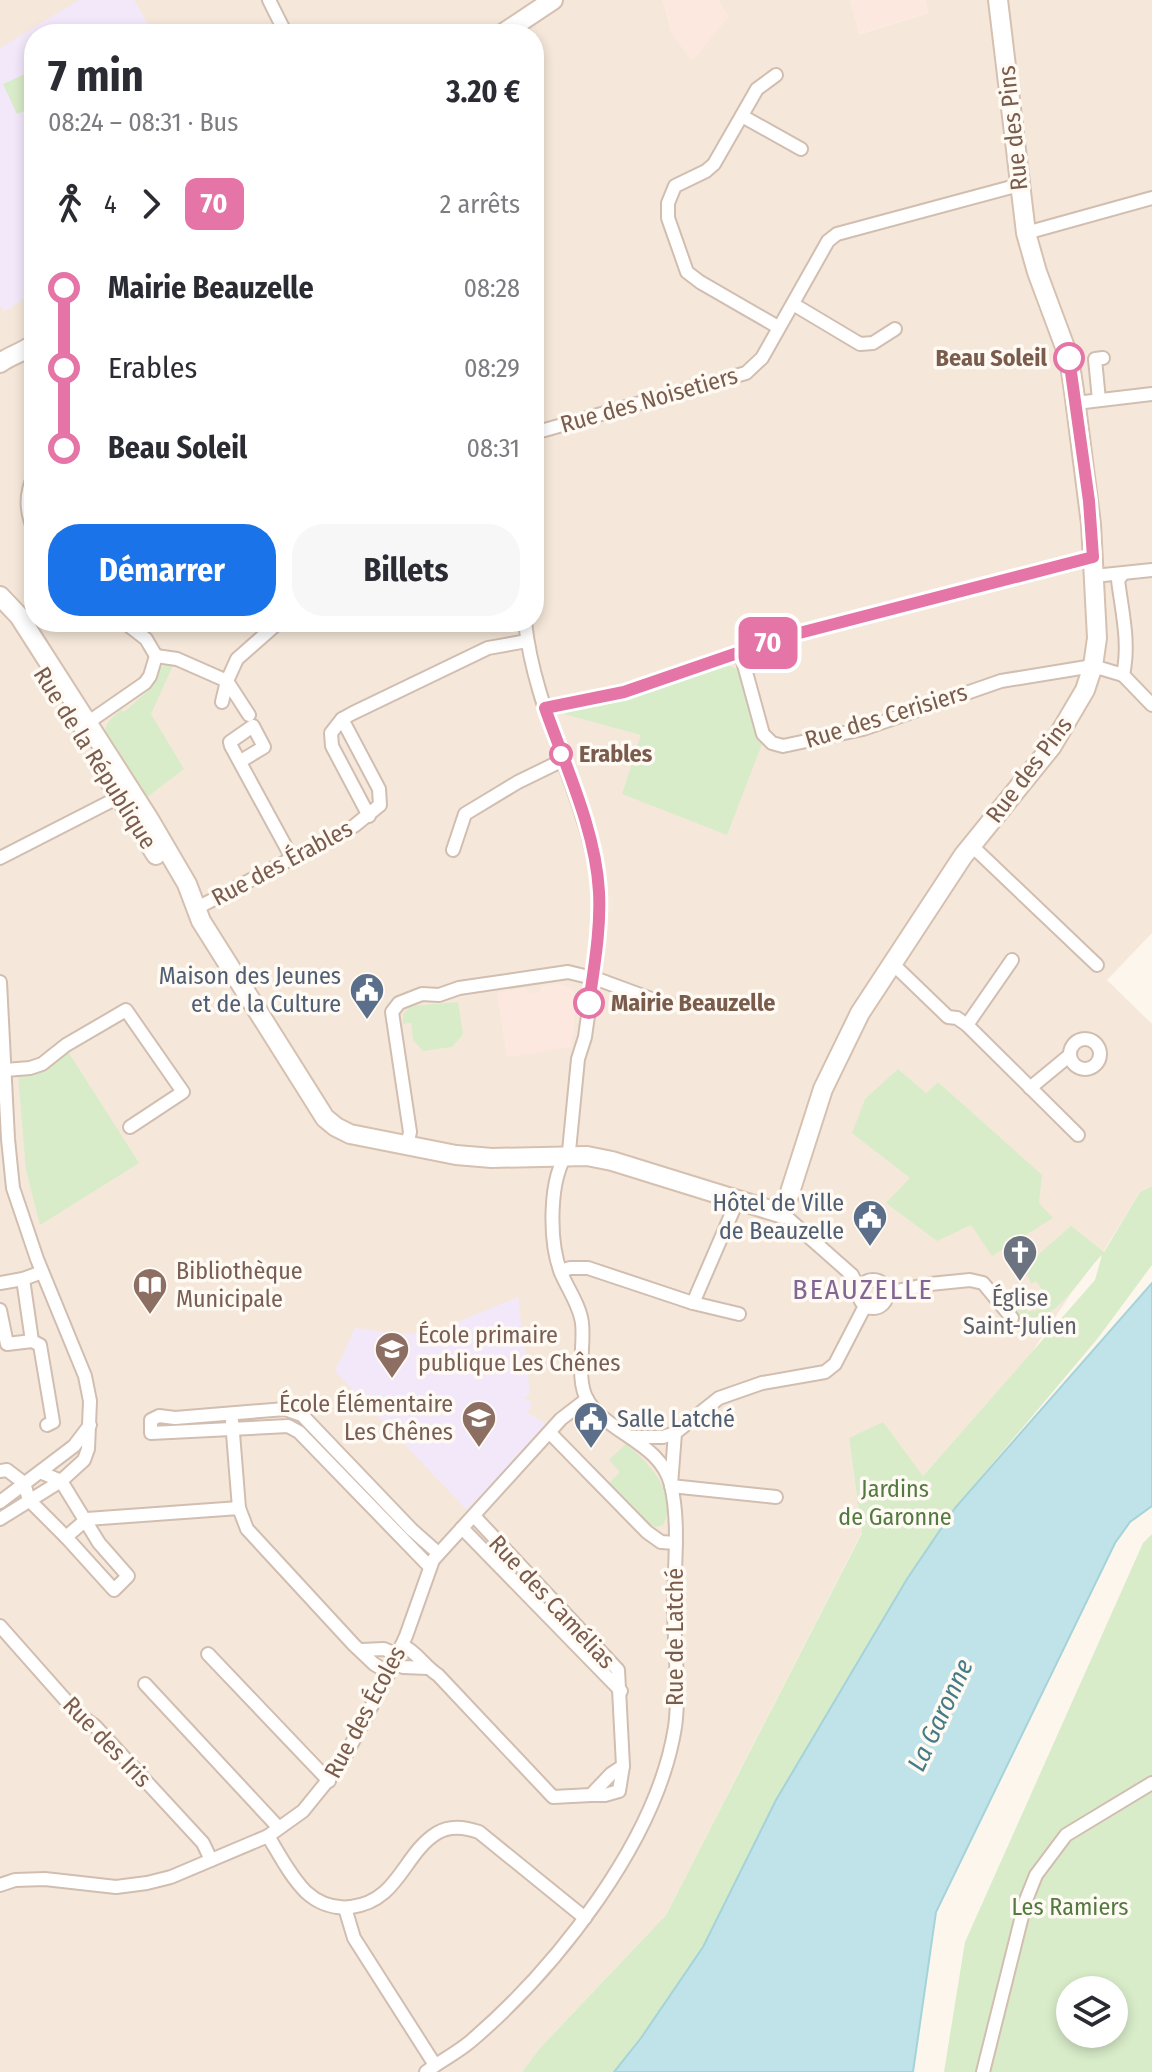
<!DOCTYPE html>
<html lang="fr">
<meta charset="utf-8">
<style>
:root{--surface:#fff;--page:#f7f7f7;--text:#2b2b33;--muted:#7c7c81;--accent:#1a73e8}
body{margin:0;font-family:"Fira Sans Condensed",sans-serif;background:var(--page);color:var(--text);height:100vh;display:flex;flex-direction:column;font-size:30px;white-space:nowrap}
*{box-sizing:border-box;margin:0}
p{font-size:26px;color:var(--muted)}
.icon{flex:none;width:44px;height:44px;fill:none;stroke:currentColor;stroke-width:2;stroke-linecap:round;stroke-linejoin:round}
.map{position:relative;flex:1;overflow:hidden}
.side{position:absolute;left:24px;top:24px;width:520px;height:608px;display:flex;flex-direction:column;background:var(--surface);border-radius:32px;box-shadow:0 4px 12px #0003}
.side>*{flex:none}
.badge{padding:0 16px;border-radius:12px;font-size:28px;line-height:52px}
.fabs{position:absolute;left:1056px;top:1976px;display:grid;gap:16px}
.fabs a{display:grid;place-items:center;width:72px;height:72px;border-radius:50%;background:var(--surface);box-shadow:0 4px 12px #0003;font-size:40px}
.map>.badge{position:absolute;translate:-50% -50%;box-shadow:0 0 0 4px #fff}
.legs{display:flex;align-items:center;gap:12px;height:88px;padding:0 24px;font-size:26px}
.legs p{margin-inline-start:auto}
.summary{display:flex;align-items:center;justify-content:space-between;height:136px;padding:0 24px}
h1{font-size:44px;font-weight:700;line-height:60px}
.cta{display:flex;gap:16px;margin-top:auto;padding:16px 24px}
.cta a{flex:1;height:92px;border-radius:32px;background:var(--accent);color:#fff;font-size:32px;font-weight:700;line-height:92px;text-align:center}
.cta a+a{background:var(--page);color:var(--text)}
ul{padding:0 24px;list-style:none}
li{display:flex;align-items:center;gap:28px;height:80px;font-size:30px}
li i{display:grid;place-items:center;width:12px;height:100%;margin:0 10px;background:currentColor}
li i::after{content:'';width:20px;height:20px;margin:-10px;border:6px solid;border-radius:50%;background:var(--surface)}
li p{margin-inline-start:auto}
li:first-child i{background:linear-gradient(#0000 50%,currentColor 0)}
li:last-child i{background:linear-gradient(currentColor 50%,#0000 0)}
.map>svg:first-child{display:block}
</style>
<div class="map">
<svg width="1152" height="2072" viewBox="0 0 1152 2072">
<rect width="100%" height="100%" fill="#fdf6ec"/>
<path fill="#f5e8da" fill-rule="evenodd" d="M0 0H663L672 34 728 17 718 0H850L860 34 928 13 925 0H1152V933L1107 980 1152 1024V1186L1140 1192 1103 1252 1072 1292 1032 1352 923 1476 849 1438 862 1532 666 1915 540 2048 522 2072H0ZM34 34H534V622H34ZM938 1082 981 1122 1039 1203 971 1225 887 1204 911 1179 926 1093Z"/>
<g fill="#fde8e0">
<polygon points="663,0 718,0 728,17 692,61 672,34"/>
<polygon points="850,0 925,0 928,13 859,34"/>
<polygon points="558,984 572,988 577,999 571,1047 507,1057 497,993 526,988 530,993 540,992 541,986"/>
</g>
<g fill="#f3e8fa">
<polygon points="79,0 134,0 154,34 34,34 34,292 4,312 0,305 0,48"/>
<polygon points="518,1297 530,1393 524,1398 532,1402 528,1413 546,1424 467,1510 335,1371 355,1328 393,1333 423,1334 447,1329 464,1319"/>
</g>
<g fill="#d8ecc9" fill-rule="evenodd">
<polygon points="34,70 34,107 17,114 3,84"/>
<path d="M174 663 151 714 184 769 146 798 104 738C104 724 111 718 121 710L124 712 149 690 161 667Z"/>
<polygon points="725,665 738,669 755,733 762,744 727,835 622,794 641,735 564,714 565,709 636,694"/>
<polygon points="458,1002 463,1034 452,1047 423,1051 413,1040 411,1023 403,1024 403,1014 411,1006"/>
<polygon points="67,1050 139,1163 40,1225 26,1170 18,1074"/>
<polygon points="898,1069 926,1093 938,1082 1042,1175 1039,1203 1053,1218 992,1256 971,1225 937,1241 886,1203 910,1178 852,1133 865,1099"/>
<path d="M1152 1186V1265L1098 1338 955 1508 907 1579 776 1800 703 1947 641 2038 614 2072H522L540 2048 666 1915 862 1533 849 1438 883 1422 923 1476 1095 1280 1102 1255C1079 1276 1050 1339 1012 1311L1018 1306 1022 1311 1027 1308V1312L1034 1310 1035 1313 1036 1310 1043 1308 1042 1301 1047 1297 1036 1281 1031 1284 1028 1276 1026 1277 1024 1270 1017 1266 1020 1264 1024 1267 1071 1226 1104 1252 1140 1192Z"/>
<path d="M626 1444C647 1461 680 1494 663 1525L656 1527 648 1524 609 1483 620 1472 609 1460Z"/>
<path d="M1152 1534V2072H944L965 1942 1143 1543ZM1070 1990H1114V2034H1070Z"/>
</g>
<polygon fill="#bfe3e8" stroke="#a5d3da" stroke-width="2" points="1152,1283 1152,1506 1130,1522 1115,1543 936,1912 913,2072 614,2072 641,2038 703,1947 776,1800 907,1579 955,1508"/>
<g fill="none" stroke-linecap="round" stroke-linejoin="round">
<g stroke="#d1beb0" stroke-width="16">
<g id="street">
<polyline points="269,0 286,34"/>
<polyline points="776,75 757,89 714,164 706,171 675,186 668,203 668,218 687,272 700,282 778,327"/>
<polyline points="742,116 801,149"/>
<polyline points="1026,233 1152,198"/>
<polyline points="793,304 860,344 873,343 895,329"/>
<polyline points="1099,400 1095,359 1103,358"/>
<polyline points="1076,403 1152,394"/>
<polyline points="534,433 746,373 762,358 828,241 837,234 1019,185"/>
<path d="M34 476C25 494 26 512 34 530"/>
<path d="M1123 574 1118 580C1122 612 1130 643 1123 675"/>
<polyline points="1094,576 1152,570"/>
<polyline points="124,622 146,639 156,656"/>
<polyline points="741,654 763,734 772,743 783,746 863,729 1001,681 1093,666 1123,675"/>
<polyline points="156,656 177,659 227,681 237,659 279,622"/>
<polyline points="1123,675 1152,705"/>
<polyline points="222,702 227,681 249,715"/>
<polyline points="545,708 624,692 784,637 1093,557"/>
<polyline points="80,728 145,683 150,676 156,656"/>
<polyline points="241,761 264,747 253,726 230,742 231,746 292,858"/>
<polyline points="369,816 332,746 331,733 342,719 353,713 488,648 527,641"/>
<polyline points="971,845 1097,965"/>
<polyline points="453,850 465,814 518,782 563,760"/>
<polyline points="0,858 125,794"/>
<polyline points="195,909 354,826 380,805 379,789 342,719"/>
<polyline points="893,964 948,1017 957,1018 967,1025 1078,1135"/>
<polyline points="0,982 8,1139 13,1188 37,1259 85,1376 90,1401 88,1449 84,1460 61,1481 0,1519"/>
<polyline points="967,1025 1012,960"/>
<circle cx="1085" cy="1054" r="15"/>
<polyline points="5,1070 30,1068 42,1064 66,1045 126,1010 183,1092 130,1127"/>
<polyline points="1030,1088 1070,1055"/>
<polyline points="407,1145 410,1132 392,1012 399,1003 422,994 439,995 459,988 568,972 597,979 662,1003 669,1003"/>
<polyline points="783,1214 852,1275 859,1289"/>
<polyline points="561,1271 570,1268 588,1268 693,1303 739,1314"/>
<polyline points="23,1279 32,1341 40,1345 53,1422 47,1425"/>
<circle cx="873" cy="1294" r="14"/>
<polyline points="0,1283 23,1279 42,1272"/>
<polyline points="887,1293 930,1284 970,1280 983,1283 1012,1318"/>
<polyline points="693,1303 738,1199"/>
<polyline points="0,1310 7,1344 32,1341"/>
<polyline points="232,1421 239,1508"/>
<polyline points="550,1433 647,1532 661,1542 676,1543"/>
<polyline points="630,1437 663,1437 675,1433 719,1398 762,1383 825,1372 835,1364 865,1306"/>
<polyline points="0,1471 7,1470 24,1483"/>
<polyline points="24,1483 29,1500 66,1537 114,1590 128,1576 99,1543 61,1481 40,1472"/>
<polyline points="671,1485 675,1433"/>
<polyline points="671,1486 776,1497"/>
<polyline points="0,1502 74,1446 90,1425"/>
<polyline points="462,1528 621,1691"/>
<polyline points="66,1537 87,1519 239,1508 247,1529 354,1645 374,1664 389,1673"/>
<polyline points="429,1566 299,1432 288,1426 151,1433 151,1420 159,1416 175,1418 285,1409 302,1415 412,1530 438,1553"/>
<polyline points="0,1626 77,1713 95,1726 203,1843 211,1860"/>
<path d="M402 1645C417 1652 424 1666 438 1675L553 1797 591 1795 611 1774 623 1766 618 1670 474 1516"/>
<polyline points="361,1650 384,1649 398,1655"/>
<polyline points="208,1654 329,1781"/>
<polyline points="394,1663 403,1667 428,1668"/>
<polyline points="145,1684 279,1828"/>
<polyline points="591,1795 605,1795 619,1791 623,1766"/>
<path d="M268 1836C279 1854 290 1876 306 1892 318 1903 334 1909 351 1907 399 1901 403 1854 437 1833 450 1825 465 1827 479 1832L585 1918"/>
<polyline points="0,1885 15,1880 45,1879 116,1887 147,1883 171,1877 268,1836 303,1811 341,1764 389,1673 406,1636 433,1560 561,1419 587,1399"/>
<polyline points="345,1908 354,1938 435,2065"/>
<path d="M426 2072C440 2061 457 2053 471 2041 556 1968 657 1841 675 1727 680 1693 674 1642 674 1606 674 1567 680 1524 671 1485 661 1443 609 1434 588 1401 575 1380 585 1347 582 1323 580 1306 568 1289 561 1273 549 1242 548 1177 569 1151L578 1059 585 1037C592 984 606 919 596 867 579 783 534 707 525 622"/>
<polyline points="983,2072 1026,1900 1036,1875 1066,1835 1152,1783"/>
</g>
</g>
<g stroke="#d6c0b0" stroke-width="22">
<g id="secondary">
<polyline points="502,34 553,0"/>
<path d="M0 363C11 355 22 353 34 344"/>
<polyline points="0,596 19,616 149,819 187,884 201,921 325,1118 336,1127 350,1134 456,1155 492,1158 587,1156 612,1161 783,1214 823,1089 860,1013 963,856 1052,746 1085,690 1093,666 1097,638 1091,524 1074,391 1069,358 1037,272 1026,233 998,0"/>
<polyline points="108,779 156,855"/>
</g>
</g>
<use href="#street" stroke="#fff" stroke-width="12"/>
<use href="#secondary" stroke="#fff" stroke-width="18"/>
</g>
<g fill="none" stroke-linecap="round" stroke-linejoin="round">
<g stroke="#fff" stroke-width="18">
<path id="line-1" d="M589 1003C594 967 601 929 599 892 596 831 565 765 545 708L624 692 784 637 1093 557 1089 501 1069 358"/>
</g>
<use href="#line-1" stroke="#e675a7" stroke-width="12"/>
</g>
<defs>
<g id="civic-pin" transform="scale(1.8)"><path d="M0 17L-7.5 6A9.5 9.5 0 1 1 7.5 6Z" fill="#5c6f8a" stroke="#fffaf3"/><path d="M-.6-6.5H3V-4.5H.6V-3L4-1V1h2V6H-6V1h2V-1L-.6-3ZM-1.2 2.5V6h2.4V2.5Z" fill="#fff"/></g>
<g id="church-pin" transform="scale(1.8)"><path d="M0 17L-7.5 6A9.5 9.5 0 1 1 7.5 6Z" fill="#6b7280" stroke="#fffaf3"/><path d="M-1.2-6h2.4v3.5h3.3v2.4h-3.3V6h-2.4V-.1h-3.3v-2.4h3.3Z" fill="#fff"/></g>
<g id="library-pin" transform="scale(1.8)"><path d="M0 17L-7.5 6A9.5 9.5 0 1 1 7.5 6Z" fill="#8d6e63" stroke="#fffaf3"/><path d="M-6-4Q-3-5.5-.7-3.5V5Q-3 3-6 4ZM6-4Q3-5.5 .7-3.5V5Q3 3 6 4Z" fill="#fff"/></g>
<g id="school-pin" transform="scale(1.8)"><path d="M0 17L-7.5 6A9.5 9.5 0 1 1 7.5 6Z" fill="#8d6e63" stroke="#fffaf3"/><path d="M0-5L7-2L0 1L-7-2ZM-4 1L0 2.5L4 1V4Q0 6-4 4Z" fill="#fff"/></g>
</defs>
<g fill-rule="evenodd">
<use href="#civic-pin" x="367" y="990"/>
<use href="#civic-pin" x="870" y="1217"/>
<use href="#church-pin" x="1020" y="1252"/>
<use href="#library-pin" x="150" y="1285"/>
<use href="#school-pin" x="392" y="1349"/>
<use href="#school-pin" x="479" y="1418"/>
<use href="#civic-pin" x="591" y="1419"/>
</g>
<g fill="#fff" stroke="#e675a7" stroke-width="4">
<circle cx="1069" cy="358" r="14"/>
<circle cx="561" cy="754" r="10"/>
<circle cx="589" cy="1003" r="14"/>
</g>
<g text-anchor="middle" stroke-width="7" stroke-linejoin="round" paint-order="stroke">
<g font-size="24" fill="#7a5c4d" stroke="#fffaf3">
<text transform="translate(1013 128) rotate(-96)" y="8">Rue des Pins</text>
<text transform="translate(649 400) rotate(-16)" y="8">Rue des Noisetiers</text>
<text transform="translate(886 716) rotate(-17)" y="8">Rue des Cerisiers</text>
<text transform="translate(95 758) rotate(58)" y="8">Rue de la République</text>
<text transform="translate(1029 770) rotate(-53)" y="8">Rue des Pins</text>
<text transform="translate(282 863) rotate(-28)" y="8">Rue des Érables</text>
<text transform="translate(552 1602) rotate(47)" y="8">Rue des Camélias</text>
<text transform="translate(675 1637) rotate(-90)" y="8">Rue de Latché</text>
<text transform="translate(365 1712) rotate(-62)" y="8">Rue des Écoles</text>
<text transform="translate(107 1742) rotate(46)" y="8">Rue des Iris</text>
</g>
<g font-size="24" font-weight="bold" fill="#7a5c4d" stroke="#fffaf3" text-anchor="start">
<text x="1047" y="366" text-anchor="end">Beau Soleil</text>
<text x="579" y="762">Erables</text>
<text x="611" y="1011">Mairie Beauzelle</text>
</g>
<g font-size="24" fill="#4e5e75" stroke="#fffaf3" text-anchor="end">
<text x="341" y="984">Maison des Jeunes<tspan x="341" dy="28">et de la Culture</tspan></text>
<text x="844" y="1211">Hôtel de Ville<tspan x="844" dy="28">de Beauzelle</tspan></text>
<text x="617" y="1427" text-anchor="start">Salle Latché</text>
</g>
<g font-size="24" fill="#785e54" stroke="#fffaf3" text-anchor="start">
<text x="176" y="1279">Bibliothèque<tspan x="176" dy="28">Municipale</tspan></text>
<text x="418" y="1343">École primaire<tspan x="418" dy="28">publique Les Chênes</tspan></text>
<text x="453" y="1412" text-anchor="end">École Élémentaire<tspan x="453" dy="28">Les Chênes</tspan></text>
</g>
<g font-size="24" fill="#5b616d" stroke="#fffaf3">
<text x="1020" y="1306">Église<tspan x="1020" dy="28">Saint-Julien</tspan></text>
</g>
<g font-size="24" fill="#537a41" stroke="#fffaf3">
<text x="895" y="1497">Jardins<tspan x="895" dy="28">de Garonne</tspan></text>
<text x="1070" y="1915">Les Ramiers</text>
</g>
<g font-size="26" font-style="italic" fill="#437c86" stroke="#fffaf3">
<text transform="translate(940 1715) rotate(-65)" y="9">La Garonne</text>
</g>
<g font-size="28" letter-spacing="2" fill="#846695" stroke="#fffaf3">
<text x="863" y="1299">BEAUZELLE</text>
</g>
</g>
</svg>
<div class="fabs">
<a><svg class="icon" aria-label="layers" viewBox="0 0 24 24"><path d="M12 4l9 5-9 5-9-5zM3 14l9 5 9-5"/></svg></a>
</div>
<b class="badge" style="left:768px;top:643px;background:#e675a7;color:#fff">70</b>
<section class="side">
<div class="summary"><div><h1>7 min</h1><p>08:24 – 08:31 · Bus</p></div><b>3.20 €</b></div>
<div class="legs"><svg class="icon" aria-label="walk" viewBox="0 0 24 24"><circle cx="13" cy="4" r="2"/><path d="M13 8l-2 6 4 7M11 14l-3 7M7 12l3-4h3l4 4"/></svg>4<svg class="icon" aria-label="forward" viewBox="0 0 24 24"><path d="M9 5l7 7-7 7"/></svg><b class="badge" style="background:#e675a7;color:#fff">70</b><p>2 arrêts</p></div>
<ul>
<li><i style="color:#e675a7"></i><b>Mairie Beauzelle</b><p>08:28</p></li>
<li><i style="color:#e675a7"></i><span>Erables</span><p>08:29</p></li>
<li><i style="color:#e675a7"></i><b>Beau Soleil</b><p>08:31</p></li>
</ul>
<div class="cta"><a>Démarrer</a><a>Billets</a></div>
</section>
</div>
